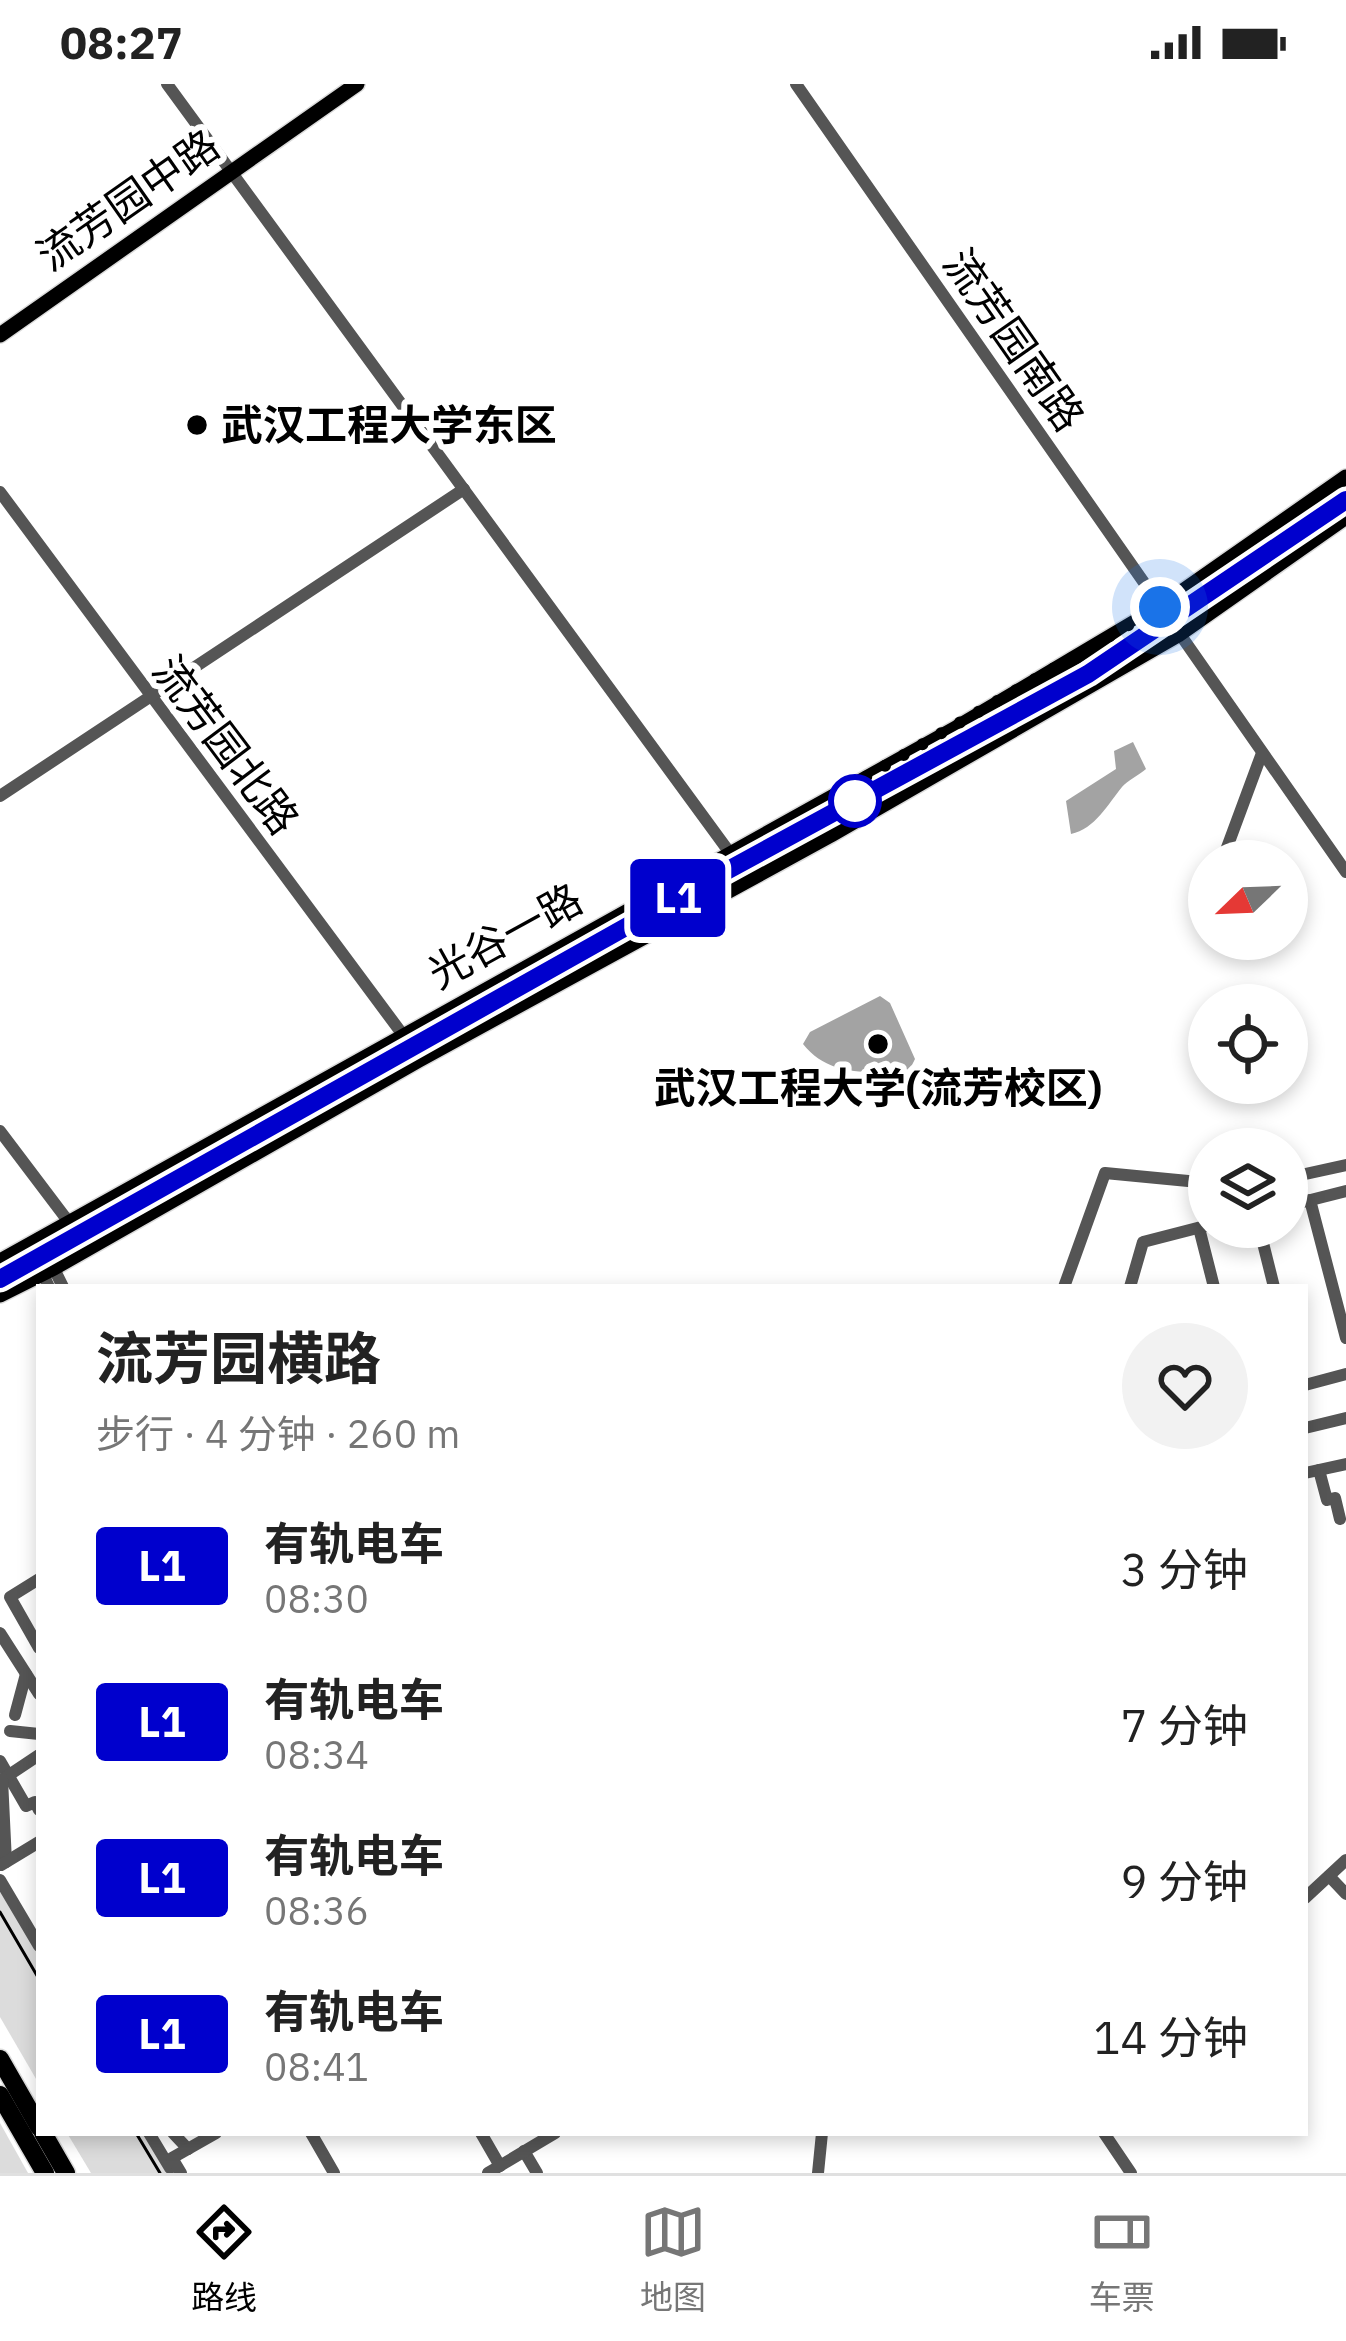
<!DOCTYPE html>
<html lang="zh">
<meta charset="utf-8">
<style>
:root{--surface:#fff;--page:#f2f2f2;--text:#222;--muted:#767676;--line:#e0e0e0;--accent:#000}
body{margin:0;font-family:"IBM Plex Sans","Noto Sans SC",sans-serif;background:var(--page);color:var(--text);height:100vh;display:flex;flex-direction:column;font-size:45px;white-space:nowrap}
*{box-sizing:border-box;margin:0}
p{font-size:39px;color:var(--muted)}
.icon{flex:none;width:66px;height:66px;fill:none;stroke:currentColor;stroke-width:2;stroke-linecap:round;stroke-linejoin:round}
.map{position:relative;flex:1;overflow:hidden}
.details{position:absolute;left:36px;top:1200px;width:1272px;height:852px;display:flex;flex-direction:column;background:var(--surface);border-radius:0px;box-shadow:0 6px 18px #0003}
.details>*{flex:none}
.badge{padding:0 24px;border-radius:9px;font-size:42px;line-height:78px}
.needle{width:78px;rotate:247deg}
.controls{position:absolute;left:1188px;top:756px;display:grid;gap:24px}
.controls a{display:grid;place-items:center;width:120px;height:120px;border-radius:50%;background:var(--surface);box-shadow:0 6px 18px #0003;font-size:60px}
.you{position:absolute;width:60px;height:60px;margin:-30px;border:9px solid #fff;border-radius:50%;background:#1a73e8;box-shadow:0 0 0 18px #1a73e833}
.map>.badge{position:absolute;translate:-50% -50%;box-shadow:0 0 0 6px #fff}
.round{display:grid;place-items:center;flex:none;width:126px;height:126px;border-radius:63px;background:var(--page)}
.summary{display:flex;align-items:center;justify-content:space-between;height:204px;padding:0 60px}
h1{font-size:57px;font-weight:700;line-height:90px}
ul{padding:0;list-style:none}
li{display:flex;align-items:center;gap:36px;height:156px;padding:0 60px}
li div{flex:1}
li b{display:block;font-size:45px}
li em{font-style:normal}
li .badge{min-width:132px;font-weight:700;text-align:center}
.status{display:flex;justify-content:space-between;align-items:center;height:84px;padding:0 60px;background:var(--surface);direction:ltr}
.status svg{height:33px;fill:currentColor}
.menu{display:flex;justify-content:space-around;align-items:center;height:168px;border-top:3px solid var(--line);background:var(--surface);font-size:33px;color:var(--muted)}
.menu a{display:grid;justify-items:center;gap:6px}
.menu .selected{color:var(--accent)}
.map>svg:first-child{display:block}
</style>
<div class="status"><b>08:27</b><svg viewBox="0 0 49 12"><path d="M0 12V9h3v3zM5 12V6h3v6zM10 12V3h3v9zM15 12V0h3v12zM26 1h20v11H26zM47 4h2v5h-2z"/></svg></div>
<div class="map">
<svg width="1346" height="2089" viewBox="0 0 1346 2089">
<rect width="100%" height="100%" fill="#fff"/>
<g fill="#dcdcdc">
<polygon points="0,1804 39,1869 39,2000 0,1933"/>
<polygon points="0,2039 28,2089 0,2089"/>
<polygon points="67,2049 145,2049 169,2089 91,2089"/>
</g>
<g fill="#a3a3a3">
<path d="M1133 658 1146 685C1139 691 1127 697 1122 703 1108 720 1095 745 1071 750L1066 717 1116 685 1114 667Z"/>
<path d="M880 912 890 919 915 975 909 987C869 988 830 994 803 960L810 948Z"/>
</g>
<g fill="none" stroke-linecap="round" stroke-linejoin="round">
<g stroke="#dbdbdb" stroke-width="18">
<g id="major">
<polyline points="0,251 357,0"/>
<polyline points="0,1177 956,644 1160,523 1346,393"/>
<polyline points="0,1211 54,1184 419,976 831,751 1178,551 1346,433"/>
</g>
</g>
<g stroke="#dbdbdb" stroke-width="21">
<g id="highway">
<polyline points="0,1975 39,2043"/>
<polyline points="0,2011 45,2089"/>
<polyline points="43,2049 66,2089"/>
</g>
</g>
<g stroke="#555" stroke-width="12">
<polyline points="167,0 749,795"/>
<polyline points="796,0 1346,788"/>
<polyline points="0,408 403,951"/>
<polyline points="0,712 464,405"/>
<polyline points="1222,777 1262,669"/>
<polyline points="1200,833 1209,810"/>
<polyline points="0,1047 68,1137 84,1166"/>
<polyline points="1287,1094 1346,1081"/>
<polyline points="1310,1116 1346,1254"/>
<polyline points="1287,1122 1346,1107"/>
<polyline points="1259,1143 1274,1203"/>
<polyline points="1199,1144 1214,1203"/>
<polyline points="39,1154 63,1203"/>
<polyline points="29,1160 49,1203"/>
<polyline points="1064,1203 1105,1089 1209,1099"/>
<polyline points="1130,1203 1143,1158 1209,1141"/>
<polyline points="1305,1301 1346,1290"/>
<polyline points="1305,1344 1346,1334"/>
<polyline points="1319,1386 1327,1416 1335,1414 1340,1435"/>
<polyline points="1305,1389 1346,1380"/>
<polyline points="39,1495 10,1513 39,1564"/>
<polyline points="0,1549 39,1610"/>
<polyline points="15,1631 26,1590"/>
<polyline points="10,1647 39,1650"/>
<polyline points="0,1677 26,1722 35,1718 39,1726"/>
<polyline points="6,1693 39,1671"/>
<polyline points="2,1695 6,1778"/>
<polyline points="1,1781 39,1758"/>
<polyline points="1329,1792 1346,1810"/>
<polyline points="0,1796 39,1862"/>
<polyline points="1305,1814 1346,1776"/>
<polyline points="149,2049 170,2084"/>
<polyline points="173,2049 188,2065"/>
<polyline points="311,2049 334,2089"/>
<polyline points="481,2049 500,2082"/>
<polyline points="1104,2049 1131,2089"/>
<polyline points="524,2067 537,2089"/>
<polyline points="181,2089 172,2074 216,2049"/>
<polyline points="488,2089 555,2049"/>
<polyline points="818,2089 822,2049"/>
</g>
<use href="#major" stroke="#000" stroke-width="15"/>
<use href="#highway" stroke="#000" stroke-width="18"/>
<g stroke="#000" stroke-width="3">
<polyline points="0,1195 697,803 1088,589 1346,416"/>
<polyline points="0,1828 39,1895"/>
<polyline points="136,2049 160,2089"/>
</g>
</g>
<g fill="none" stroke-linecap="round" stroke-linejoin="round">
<g stroke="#fff" stroke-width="27">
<polyline id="line" points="0,1195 697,803 1088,590 1346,416"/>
</g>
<use href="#line" stroke="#0000cd" stroke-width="18"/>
<polyline stroke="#000" stroke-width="12" stroke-dasharray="0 21.6" points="855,717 843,706 1160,523"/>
</g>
<g fill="#000" stroke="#fff" stroke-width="4.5">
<circle cx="197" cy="341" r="12"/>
<circle cx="878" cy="960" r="12"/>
</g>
<circle fill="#fff" stroke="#0000cd" stroke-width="6" cx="855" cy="717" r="24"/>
<g text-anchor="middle" stroke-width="12" stroke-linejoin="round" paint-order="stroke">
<g font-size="42" fill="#000" stroke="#fff">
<text transform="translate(128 116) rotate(-35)" y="15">流芳园中路</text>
<text transform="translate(1014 256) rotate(55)" y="15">流芳园南路</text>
<text transform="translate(226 661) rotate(53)" y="15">流芳园北路</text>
<text transform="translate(505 852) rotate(-29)" y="15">光谷一路</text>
</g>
<g font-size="42" font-weight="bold" fill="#000" stroke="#fff" text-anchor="start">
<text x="221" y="356">武汉工程大学东区</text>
<text x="878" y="1019" text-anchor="middle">武汉工程大学(流芳校区)</text>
</g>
</g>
</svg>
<div class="controls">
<a><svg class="needle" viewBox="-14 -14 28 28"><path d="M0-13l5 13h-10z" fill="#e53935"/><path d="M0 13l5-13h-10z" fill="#767676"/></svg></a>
<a><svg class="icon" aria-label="locate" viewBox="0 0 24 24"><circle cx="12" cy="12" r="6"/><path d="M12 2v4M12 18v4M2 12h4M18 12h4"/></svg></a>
<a><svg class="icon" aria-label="layers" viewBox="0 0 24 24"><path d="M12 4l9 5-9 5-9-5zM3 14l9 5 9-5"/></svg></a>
</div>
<div class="you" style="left:1160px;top:523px"></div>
<b class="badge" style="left:678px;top:814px;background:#0000cd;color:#fff">L1</b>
<section class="details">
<div class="summary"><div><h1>流芳园横路</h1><p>步行 · 4 分钟 · 260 m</p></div><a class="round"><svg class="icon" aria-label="heart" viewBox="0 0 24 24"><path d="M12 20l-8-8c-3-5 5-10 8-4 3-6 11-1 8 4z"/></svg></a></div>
<ul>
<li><span class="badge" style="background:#0000cd;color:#fff">L1</span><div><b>有轨电车</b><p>08:30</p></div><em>3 分钟</em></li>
<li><span class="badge" style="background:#0000cd;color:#fff">L1</span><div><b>有轨电车</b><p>08:34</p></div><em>7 分钟</em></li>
<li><span class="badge" style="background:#0000cd;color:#fff">L1</span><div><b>有轨电车</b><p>08:36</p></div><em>9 分钟</em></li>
<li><span class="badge" style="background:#0000cd;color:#fff">L1</span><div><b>有轨电车</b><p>08:41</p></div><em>14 分钟</em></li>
</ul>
</section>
</div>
<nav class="menu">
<a class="selected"><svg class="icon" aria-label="directions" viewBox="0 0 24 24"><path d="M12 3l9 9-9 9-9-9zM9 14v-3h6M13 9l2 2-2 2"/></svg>路线</a>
<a><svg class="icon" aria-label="map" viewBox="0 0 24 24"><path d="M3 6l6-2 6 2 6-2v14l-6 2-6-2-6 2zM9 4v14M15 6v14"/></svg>地图</a>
<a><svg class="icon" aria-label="tickets" viewBox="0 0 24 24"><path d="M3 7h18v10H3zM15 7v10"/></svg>车票</a>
</nav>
